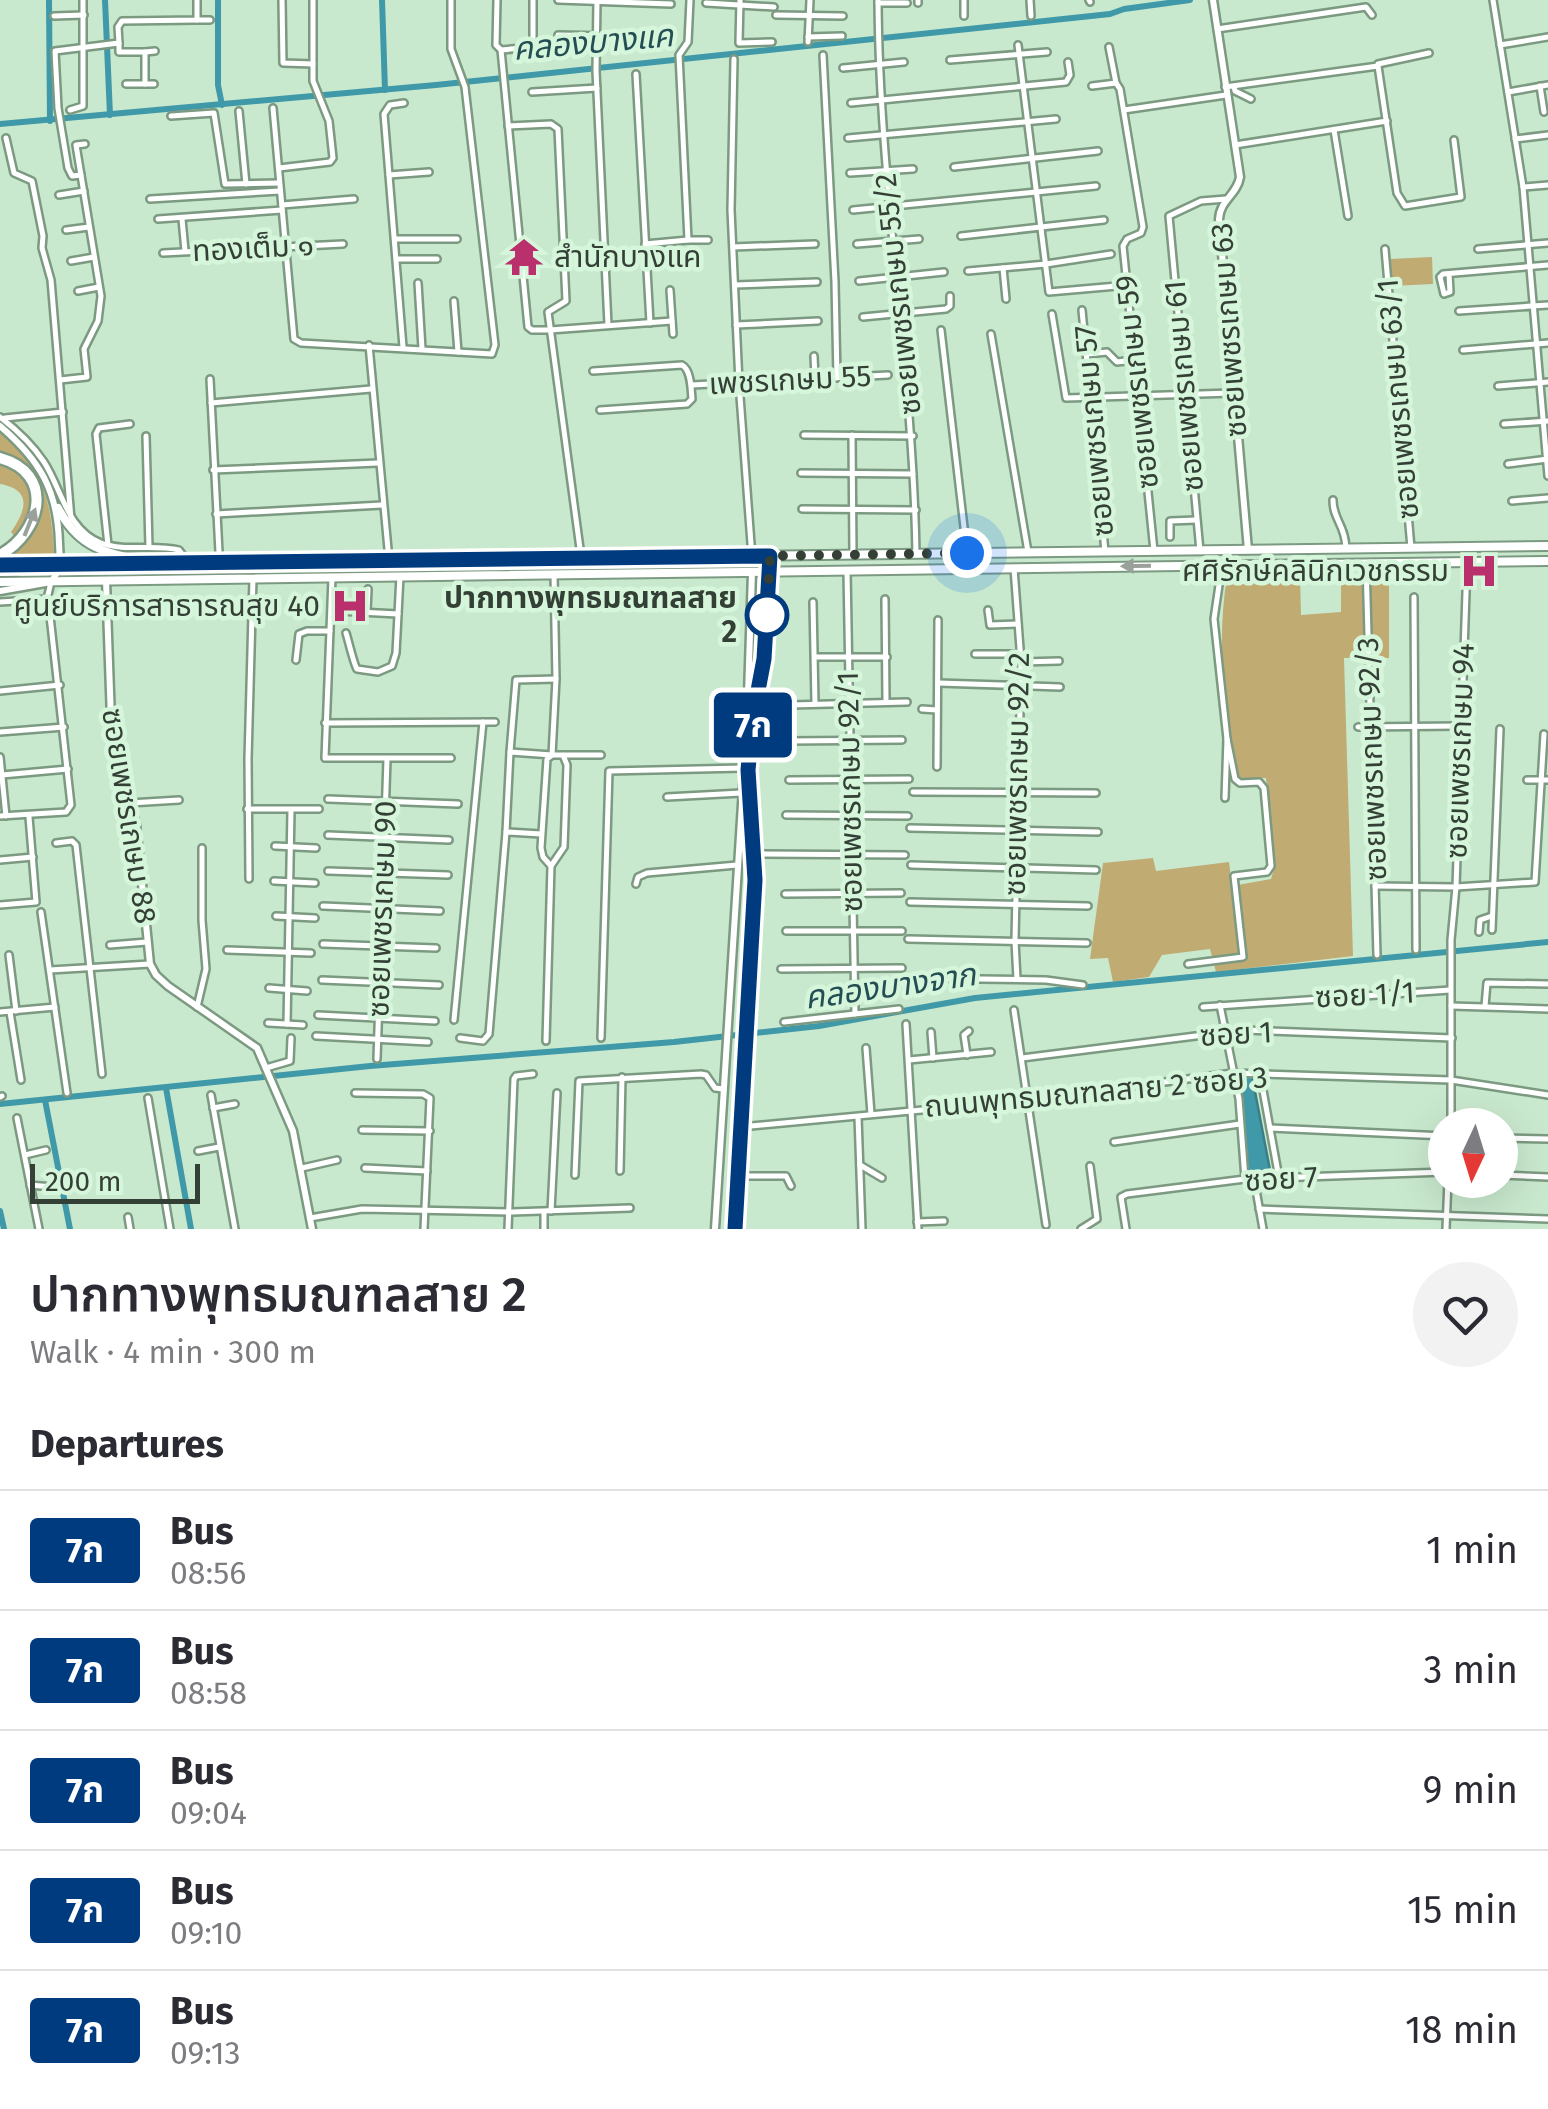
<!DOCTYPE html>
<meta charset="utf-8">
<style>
:root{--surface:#fff;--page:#f2f2f3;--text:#2b2b33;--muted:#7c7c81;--line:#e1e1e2}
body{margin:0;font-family:"Fira Sans","Noto Sans Thai",sans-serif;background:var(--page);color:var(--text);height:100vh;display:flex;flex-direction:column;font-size:38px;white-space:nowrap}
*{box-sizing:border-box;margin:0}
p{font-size:32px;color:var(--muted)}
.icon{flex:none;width:55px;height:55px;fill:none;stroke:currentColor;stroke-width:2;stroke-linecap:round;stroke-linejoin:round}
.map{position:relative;height:1229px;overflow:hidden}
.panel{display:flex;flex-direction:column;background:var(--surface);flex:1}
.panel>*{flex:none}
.badge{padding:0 20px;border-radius:8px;font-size:35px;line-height:65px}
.needle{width:65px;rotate:184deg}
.tools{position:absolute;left:1428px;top:1108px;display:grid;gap:20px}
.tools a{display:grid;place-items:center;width:90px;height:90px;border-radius:50%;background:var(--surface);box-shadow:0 10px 40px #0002;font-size:50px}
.scale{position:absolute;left:30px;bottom:25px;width:170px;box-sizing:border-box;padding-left:10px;border:5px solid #344036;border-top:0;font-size:28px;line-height:35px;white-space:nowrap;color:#344036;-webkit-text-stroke:8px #d6f6db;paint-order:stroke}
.you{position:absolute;width:50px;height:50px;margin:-25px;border:8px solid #fff;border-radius:50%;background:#1a73e8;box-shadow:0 0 0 15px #1a73e833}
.map>.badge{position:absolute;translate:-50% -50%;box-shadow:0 0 0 5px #fff}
h2{padding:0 30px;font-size:38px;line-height:90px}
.round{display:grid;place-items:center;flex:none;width:105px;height:105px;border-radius:52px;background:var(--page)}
.summary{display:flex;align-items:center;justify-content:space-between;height:170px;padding:0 30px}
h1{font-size:48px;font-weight:600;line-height:75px}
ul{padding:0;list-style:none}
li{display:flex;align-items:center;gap:30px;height:120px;padding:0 30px;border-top:2px solid var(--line)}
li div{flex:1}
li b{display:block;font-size:38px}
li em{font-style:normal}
li .badge{min-width:110px;font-weight:700;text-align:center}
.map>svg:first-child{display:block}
</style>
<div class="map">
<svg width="1548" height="1229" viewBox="0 0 1548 1229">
<rect width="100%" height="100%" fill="#c9e9ce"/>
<g fill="#c0ab73">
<polygon points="1432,257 1433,284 1392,286 1390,259"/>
<path d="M0 432C43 467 52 502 54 554L8 555 23 541 38 485 14 467C36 491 37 513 15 537L11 532C25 512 34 490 0 484Z"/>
<path d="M1363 572H1422L1423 583 1389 584V658H1344L1353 956 1216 972 1210 949 1162 955 1149 977 1113 982 1108 958 1090 959 1103 863 1153 858 1156 871 1229 862 1232 886 1271 879 1274 868 1266 778 1239 779C1224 714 1216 643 1227 577L1300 575 1301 615 1341 612V585L1363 582Z"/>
</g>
<polygon fill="#3f99a8" stroke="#3c7e86" stroke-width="2.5" points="1240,1075 1252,1076 1270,1170 1247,1172"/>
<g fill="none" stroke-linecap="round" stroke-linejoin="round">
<g stroke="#3f99a8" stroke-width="6">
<polyline points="49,0 50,121"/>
<polyline points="105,0 110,115"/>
<polyline points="218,0 218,85 222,105"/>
<polyline points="382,0 385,90"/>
<polyline points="0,124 436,85 1110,14 1124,9 1190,0"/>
<polyline points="166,1088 191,1229"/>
<polyline points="45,1100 70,1229"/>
<polyline points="0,1104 370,1066 674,1042 819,1026 975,998 1548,942"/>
<polyline points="0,1211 4,1229"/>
</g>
<g stroke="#7c9981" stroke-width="10">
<g id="street">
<polyline points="282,0 283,63 313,64"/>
<polyline points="497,0 496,45 501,50 528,327 532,330 550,330 672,321"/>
<polyline points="558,0 671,4"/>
<polyline points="597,0 596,71 608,325"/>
<polyline points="740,0 739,43 772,42"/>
<path d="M878 0C879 185 913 368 916 554"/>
<polyline points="918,0 918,3"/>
<polyline points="964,0 964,16"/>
<polyline points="1030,0 1031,16"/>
<polyline points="1089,0 1090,2"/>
<polyline points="1493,0 1523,187 1548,476"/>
<polyline points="706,3 774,7"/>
<polyline points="878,3 907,3"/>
<polyline points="776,15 843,16"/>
<polyline points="54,16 84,15"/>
<polyline points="197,20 210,20"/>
<polyline points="1217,29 1366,7 1372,15"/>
<polyline points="558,35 657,37"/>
<polyline points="808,37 842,36"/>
<polyline points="808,42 810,0"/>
<polyline points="119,43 118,27 122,21 197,20 197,0"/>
<polyline points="1018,45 1049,292 1117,286"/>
<polyline points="1500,45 1548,37"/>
<polyline points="533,47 533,0"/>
<polyline points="1109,47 1116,83 1120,89 1143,227 1141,233 1127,239 1123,246 1154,551"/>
<polyline points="501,50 556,45"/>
<polyline points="145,52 155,51"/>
<polyline points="823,55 835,282 837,378"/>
<polyline points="734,59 731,210 739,383 752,557"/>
<polyline points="950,60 1047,52"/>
<polyline points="1378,64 1429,53"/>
<polyline points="843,68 904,62"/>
<polyline points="636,74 650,323"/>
<polyline points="126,84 154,84"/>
<polyline points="1092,86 1116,83"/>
<polyline points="1540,86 1544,112"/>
<polyline points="1225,87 1378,66 1397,193 1405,206 1461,197 1454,140"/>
<polyline points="1234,87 1235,91 1251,99"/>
<polyline points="532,92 597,88"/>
<polyline points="1508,92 1548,85"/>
<polyline points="851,103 1066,82 1070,75 1068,62"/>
<polyline points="273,108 294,339 301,343 492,354 495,345 465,87 451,49 451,0"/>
<polyline points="70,110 83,106 83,0"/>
<polyline points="1124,110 1226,95"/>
<polyline points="239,111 246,184"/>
<polyline points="171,116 214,113 225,184 279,183"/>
<polyline points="508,126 551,124 558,129 566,301 548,312 581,556"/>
<polyline points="1334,130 1348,216"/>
<polyline points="6,138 14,173 32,181 43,236 42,248 51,280 71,519"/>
<polyline points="848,138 1056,119"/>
<polyline points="1515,139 1548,135"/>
<polyline points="1235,145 1387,121"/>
<polyline points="954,167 1098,151"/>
<polyline points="279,168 330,162 333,158 329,121 313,81 313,0"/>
<polyline points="850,173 913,169"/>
<polyline points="81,175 72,176 68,168 58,108 55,51 119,43 119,52 145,52 145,84"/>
<polyline points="389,175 429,172"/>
<polyline points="1523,187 1548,185"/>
<polyline points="59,195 84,191"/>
<polyline points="150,199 280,191"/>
<polyline points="282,205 354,199"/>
<polyline points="853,210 1096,186"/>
<polyline points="158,219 282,210"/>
<polyline points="182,219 185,251"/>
<polyline points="66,230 89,227"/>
<polyline points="961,236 1104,220"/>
<polyline points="396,239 457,239"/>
<polyline points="688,240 708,240"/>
<polyline points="645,244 688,240 679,55 688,42 690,0"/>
<polyline points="857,244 919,239"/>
<polyline points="733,247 815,244"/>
<polyline points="1385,249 1411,548"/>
<polyline points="1478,249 1548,243"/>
<polyline points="163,253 343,244"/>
<polyline points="397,259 437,259"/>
<polyline points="71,261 94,257"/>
<polyline points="1003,268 1006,299"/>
<polyline points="968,271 1046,264 1111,254"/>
<polyline points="1449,274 1450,292 1444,294 1440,277 1443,274 1548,265"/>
<polyline points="859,281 944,272"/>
<polyline points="418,283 422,349"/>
<polyline points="735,285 817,282"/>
<polyline points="670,290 673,334"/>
<polyline points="78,291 99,287"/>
<polyline points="454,301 458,352"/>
<polyline points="1082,310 1105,552"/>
<polyline points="1459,311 1548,305"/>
<polyline points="1052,314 1066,398 1233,393"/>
<polyline points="863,317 946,309 950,306 950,296"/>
<polyline points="736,325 818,321"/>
<polyline points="941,330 967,553"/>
<polyline points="991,334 1028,552"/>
<polyline points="369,345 389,560"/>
<polyline points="403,347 384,114 390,105 404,103"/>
<polyline points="1463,350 1548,343"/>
<polyline points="1087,354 1107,352 1117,362 1134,360"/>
<polyline points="814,356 815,378"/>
<path d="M593 371 682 365C691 370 691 388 692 399L687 404 600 410"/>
<polyline points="210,379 219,552"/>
<polyline points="60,380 87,377 84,349 98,321 101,296 76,145 85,144"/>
<polyline points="692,385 888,375"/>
<polyline points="1498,386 1548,382"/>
<polyline points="211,403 371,389"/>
<path d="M0 417C17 430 32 444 44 462 62 490 67 530 101 543 125 552 154 544 179 550L189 563"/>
<polyline points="5,418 63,412"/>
<polyline points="1504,424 1548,421"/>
<polyline points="804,435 913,436"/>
<polyline points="852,435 853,555"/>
<polyline points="146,436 149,547"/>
<polyline points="1508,464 1548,459"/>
<polyline points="213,470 378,463"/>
<polyline points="801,473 913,474"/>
<path d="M1333 500C1333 520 1345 524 1346 548"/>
<polyline points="1512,501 1548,498"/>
<polyline points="802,509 916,510"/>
<polyline points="216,514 382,505"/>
<polyline points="1170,537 1170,521 1196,520"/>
<polyline points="108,545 96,434 99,428 130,424"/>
<polyline points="1200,551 1169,216 1201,201 1226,199"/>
<polyline points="1366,563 1377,955"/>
<polyline points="1222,565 1214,619 1227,739 1225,798"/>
<polyline points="1014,568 1021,662 1015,941 1017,979"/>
<polyline points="847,571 855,1014"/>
<polyline points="332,578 325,758 451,758"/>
<polyline points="1414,597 1416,950"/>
<polyline points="885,599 886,701"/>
<polyline points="0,602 47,599 51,582"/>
<polyline points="813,602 815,704"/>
<polyline points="988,610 990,625 1018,624"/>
<polyline points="339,611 398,614"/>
<polyline points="367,611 368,589"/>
<path d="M346 633C348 639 354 665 357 669L378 672 392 666 396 653 400 576"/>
<polyline points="975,654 1019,654"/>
<polyline points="815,657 887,657"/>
<polyline points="296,660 299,634 307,631 330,631"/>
<polyline points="1021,662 1059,661"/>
<polyline points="938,683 1060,687"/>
<polyline points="0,691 60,685"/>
<polyline points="791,705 907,702"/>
<polyline points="922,709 937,710"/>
<polyline points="325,723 495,722"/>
<polyline points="1358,727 1460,726"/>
<polyline points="0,732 64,727"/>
<polyline points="788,741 902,740"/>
<polyline points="510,752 516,680 556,679"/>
<polyline points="564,755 601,755"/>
<polyline points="0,757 6,816"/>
<polyline points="937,767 938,620"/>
<polyline points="2,775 68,769"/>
<polyline points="789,780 909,779"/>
<polyline points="1527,780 1548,780"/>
<polyline points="913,792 1096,793"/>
<polyline points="667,797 741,793"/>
<polyline points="328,799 458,804"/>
<polyline points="130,803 179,800"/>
<polyline points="247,809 319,809"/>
<polyline points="786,815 908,816"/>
<polyline points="0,816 66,812 71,805 48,598"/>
<polyline points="910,828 1098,832"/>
<polyline points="506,832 510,752 552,755 547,759 541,848 543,857 551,866"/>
<polyline points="328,835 449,840"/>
<polyline points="56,843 72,841 76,845 102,1074"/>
<polyline points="275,846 316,848"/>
<polyline points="753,854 905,855"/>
<polyline points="0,860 33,857"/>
<polyline points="911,865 1096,870"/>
<polyline points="328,871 448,875"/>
<polyline points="249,879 248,759 253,578"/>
<polyline points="274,881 315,883"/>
<polyline points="636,884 638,877 647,873 737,865"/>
<polyline points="1375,886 1456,887 1535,882 1544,734"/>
<polyline points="785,894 901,893"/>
<polyline points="910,902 1088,906"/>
<polyline points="0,905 36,902 29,817"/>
<polyline points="323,906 440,911"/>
<polyline points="41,912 67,1093"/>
<polyline points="276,916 315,918"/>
<polyline points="1492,930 1500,729"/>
<polyline points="786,931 902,931"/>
<polyline points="1479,932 1480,920 1492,916"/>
<polyline points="908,939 1087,943"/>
<polyline points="323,944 436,948"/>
<polyline points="110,945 147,942"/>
<polyline points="227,950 311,953"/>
<polyline points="9,955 16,1011"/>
<polyline points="1188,964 1243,957 1234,876 1267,872 1271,866 1264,788 1259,782 1240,783 1235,779 1227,739"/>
<polyline points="781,969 902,968"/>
<polyline points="50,970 150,964"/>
<polyline points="907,978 1046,980 1083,985"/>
<polyline points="322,980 439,985"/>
<polyline points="269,988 307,991"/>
<polyline points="1220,1005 1239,1099 1245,1179"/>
<polyline points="1451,1006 1548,1009"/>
<polyline points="1485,1006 1487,983 1548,984"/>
<polyline points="197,1007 206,969 202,920 202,848"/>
<polyline points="1203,1007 1450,990"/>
<polyline points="1014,1010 1046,1225"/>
<polyline points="0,1012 55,1007"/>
<polyline points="10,1012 21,1080"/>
<polyline points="318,1015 435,1021"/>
<polyline points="454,1020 483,722"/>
<polyline points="784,1022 899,1009"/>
<polyline points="268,1023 303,1025"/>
<polyline points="287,1024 291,810"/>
<polyline points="906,1024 918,1229"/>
<polyline points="931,1032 933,1058"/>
<polyline points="316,1036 428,1042"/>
<polyline points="460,1038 483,1041 489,1034 506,832 541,834"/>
<polyline points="601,1038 609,771 743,768"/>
<polyline points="546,1041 551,866 564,847 567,765 563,755 552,755 556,679 554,575"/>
<polyline points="866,1048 871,1114"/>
<polyline points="967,1055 964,1035 969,1031"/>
<polyline points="1022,1058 1243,1030 1452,1038"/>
<polyline points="377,1059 387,759"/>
<polyline points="909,1060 991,1052"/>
<polyline points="266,1068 290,1061 291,1038"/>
<polyline points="1260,1074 1279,1178"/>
<polyline points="355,1093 423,1094 430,1098 424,1229"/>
<polyline points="211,1095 235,1229"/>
<polyline points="0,1097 2,1096"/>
<polyline points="148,1098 170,1229"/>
<polyline points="213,1108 235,1104"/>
<polyline points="858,1117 862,1229"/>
<polyline points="17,1118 39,1229"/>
<polyline points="1451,1125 1451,940 1456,887 1467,563"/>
<polyline points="741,1127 1028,1100 1233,1073 1451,1080 1548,1095"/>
<polyline points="1270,1128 1445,1136"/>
<polyline points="362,1130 430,1131"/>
<polyline points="1500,1138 1548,1139"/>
<polyline points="1114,1142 1240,1124"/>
<polyline points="198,1151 219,1147"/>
<polyline points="25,1155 46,1150"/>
<polyline points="860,1165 882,1178"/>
<polyline points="302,1168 337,1160"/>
<polyline points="365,1168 427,1171"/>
<polyline points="620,1171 622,1077"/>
<polyline points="575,1175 579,1081 701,1074 706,1075 715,1088 723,1089"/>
<polyline points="1500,1175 1548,1177"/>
<polyline points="737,1176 786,1176 791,1186"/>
<polyline points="1254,1179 1263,1229"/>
<polyline points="30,1185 52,1187"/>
<polyline points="1259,1209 1548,1219"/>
<polyline points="551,1211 557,1093"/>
<polyline points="128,1217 130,1229"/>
<polyline points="310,1218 362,1209 512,1212 630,1208"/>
<polyline points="917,1222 944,1221"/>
<polyline points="508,1229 514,1079 516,1076 533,1074"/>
<polyline points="544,1229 544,1212"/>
<polyline points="1081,1229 1097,1219 1090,1166"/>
<polyline points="1126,1229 1121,1197 1127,1194 1245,1179 1445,1172"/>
<polyline points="1446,1229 1448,1180"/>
</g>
</g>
<g stroke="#7c9981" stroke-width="11">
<g id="secondary">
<path d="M1213 0 1240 177C1237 195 1220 200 1219 219L1248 550"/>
<path d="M0 426C40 460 58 491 59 544 60 559 61 570 51 582L0 591"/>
<polyline points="106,580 112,747 136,824 150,964 156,975 168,986 257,1048 293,1131 312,1229"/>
<polyline points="715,1229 747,725 752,572"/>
<polyline points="735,1229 755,880 749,770 753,717 764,659 769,572"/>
</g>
</g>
<g stroke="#7c9981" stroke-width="12">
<g id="primary">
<path d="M58 508C76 543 100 553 138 559"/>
<polyline points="0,565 1548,546"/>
<polyline points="0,582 1548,561"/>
</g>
</g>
<g stroke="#7c9981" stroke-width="15">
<path id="highway" d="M0 458C55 473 42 532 0 555"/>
</g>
<use href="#street" stroke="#fff" stroke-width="5"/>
<use href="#secondary" stroke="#fff" stroke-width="6"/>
<use href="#primary" stroke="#fff" stroke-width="8"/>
<use href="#highway" stroke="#fff" stroke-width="10"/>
<g stroke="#788e7c" stroke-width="6">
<polyline id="rail" points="0,574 17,574"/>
</g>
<use href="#rail" stroke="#d6f6db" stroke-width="2.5" stroke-dasharray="8" stroke-linecap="butt"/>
</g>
<defs><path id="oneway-solid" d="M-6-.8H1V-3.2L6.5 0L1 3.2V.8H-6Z" transform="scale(2.5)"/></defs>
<g fill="#9aa09a">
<use href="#oneway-solid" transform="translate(30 522) rotate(-68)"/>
<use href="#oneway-solid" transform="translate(1136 566) rotate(179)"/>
</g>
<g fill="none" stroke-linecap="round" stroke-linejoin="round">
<g stroke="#fff" stroke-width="22">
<polyline id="line" points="0,565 770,556 764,659 753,717 748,770 755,880 735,1229"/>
</g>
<use href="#line" stroke="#003b80" stroke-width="15"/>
<polyline stroke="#344036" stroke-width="10" stroke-dasharray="0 18" points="767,615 770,556 967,553"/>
</g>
<defs>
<g id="temple-bare" transform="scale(3)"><path d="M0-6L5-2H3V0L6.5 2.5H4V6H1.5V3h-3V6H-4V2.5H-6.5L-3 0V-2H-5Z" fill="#b9306c" stroke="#d6f6db" stroke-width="2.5" paint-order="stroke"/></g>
<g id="hospital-bare" transform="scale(3)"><path d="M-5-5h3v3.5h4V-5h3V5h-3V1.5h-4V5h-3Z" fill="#b9306c" stroke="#d6f6db" stroke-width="2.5" paint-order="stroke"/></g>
</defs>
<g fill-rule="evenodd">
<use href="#temple-bare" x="524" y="257"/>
<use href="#hospital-bare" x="1479" y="571"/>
<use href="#hospital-bare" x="350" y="606"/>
</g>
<circle fill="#fff" stroke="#003b80" stroke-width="5" cx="767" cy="615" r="20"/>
<g text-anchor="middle" stroke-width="9" stroke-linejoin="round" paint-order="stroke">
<g font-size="30" fill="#344036" stroke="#d6f6db">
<text transform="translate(253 248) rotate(-3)" y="10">ทองเต็ม ๑</text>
<text transform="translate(898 294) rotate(-96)" y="10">ซอยเพชรเกษม 55/2</text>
<text transform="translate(1229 330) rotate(-94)" y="10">ซอยเพชรเกษม 63</text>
<text transform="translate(790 380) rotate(-3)" y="10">เพชรเกษม 55</text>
<text transform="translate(1137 382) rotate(-96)" y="10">ซอยเพชรเกษม 59</text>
<text transform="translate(1184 386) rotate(-95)" y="10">ซอยเพชรเกษม 61</text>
<text transform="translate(1398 399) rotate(-95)" y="10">ซอยเพชรเกษม 63/1</text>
<text transform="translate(1094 431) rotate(-95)" y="10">ซอยเพชรเกษม 57</text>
<text transform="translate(1460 751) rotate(-88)" y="10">ซอยเพชรเกษม 94</text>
<text transform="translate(1372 759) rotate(-92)" y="10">ซอยเพชรเกษม 92/3</text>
<text transform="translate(1017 774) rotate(-89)" y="10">ซอยเพชรเกษม 92/2</text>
<text transform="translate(850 792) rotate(-91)" y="10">ซอยเพชรเกษม 92/1</text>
<text transform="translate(129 816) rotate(81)" y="10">ซอยเพชรเกษม 88</text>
<text transform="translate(382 909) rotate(-88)" y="10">ซอยเพชรเกษม 90</text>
<text transform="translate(1365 995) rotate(-3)" y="10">ซอย 1/1</text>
<text transform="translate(1236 1034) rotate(-3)" y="10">ซอย 1</text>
<text transform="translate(1096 1092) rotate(-5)" y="10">ถนนพุทธมณฑลสาย 2 ซอย 3</text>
<text transform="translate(1281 1179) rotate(-3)" y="10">ซอย 7</text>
</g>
<g font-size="30" fill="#344036" stroke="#d6f6db" text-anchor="end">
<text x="554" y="267" text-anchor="start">สำนักบางแค</text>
<text x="1449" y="581">ศศิรักษ์คลินิกเวชกรรม</text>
<text x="320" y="616">ศูนย์บริการสาธารณสุข 40</text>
</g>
<g font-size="30" font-weight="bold" fill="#344036" stroke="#d6f6db" text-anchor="end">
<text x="737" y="608">ปากทางพุทธมณฑลสาย<tspan x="737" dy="34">2</tspan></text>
</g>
<g font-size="32" font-style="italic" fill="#244d54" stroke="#d6f6db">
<text transform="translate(593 42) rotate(-5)" y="11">คลองบางแค</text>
<text transform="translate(890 986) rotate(-8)" y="11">คลองบางจาก</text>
</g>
</g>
</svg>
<div class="tools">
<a><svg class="needle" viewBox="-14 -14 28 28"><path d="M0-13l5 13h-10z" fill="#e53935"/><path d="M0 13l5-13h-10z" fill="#7c7c81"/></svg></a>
</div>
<div class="scale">200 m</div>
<div class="you" style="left:967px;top:553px"></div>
<b class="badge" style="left:753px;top:725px;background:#003b80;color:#fff">7ก</b>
</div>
<section class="panel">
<div class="summary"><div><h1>ปากทางพุทธมณฑลสาย 2</h1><p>Walk · 4 min · 300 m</p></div><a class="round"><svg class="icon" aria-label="heart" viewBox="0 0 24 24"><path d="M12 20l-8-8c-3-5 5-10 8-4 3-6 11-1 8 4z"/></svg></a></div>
<h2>Departures</h2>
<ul>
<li><span class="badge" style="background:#003b80;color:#fff">7ก</span><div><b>Bus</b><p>08:56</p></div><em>1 min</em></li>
<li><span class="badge" style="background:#003b80;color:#fff">7ก</span><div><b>Bus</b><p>08:58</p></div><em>3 min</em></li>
<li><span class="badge" style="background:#003b80;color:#fff">7ก</span><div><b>Bus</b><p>09:04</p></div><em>9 min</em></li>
<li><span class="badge" style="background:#003b80;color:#fff">7ก</span><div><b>Bus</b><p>09:10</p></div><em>15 min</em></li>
<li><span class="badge" style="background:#003b80;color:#fff">7ก</span><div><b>Bus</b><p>09:13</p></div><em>18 min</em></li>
</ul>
</section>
